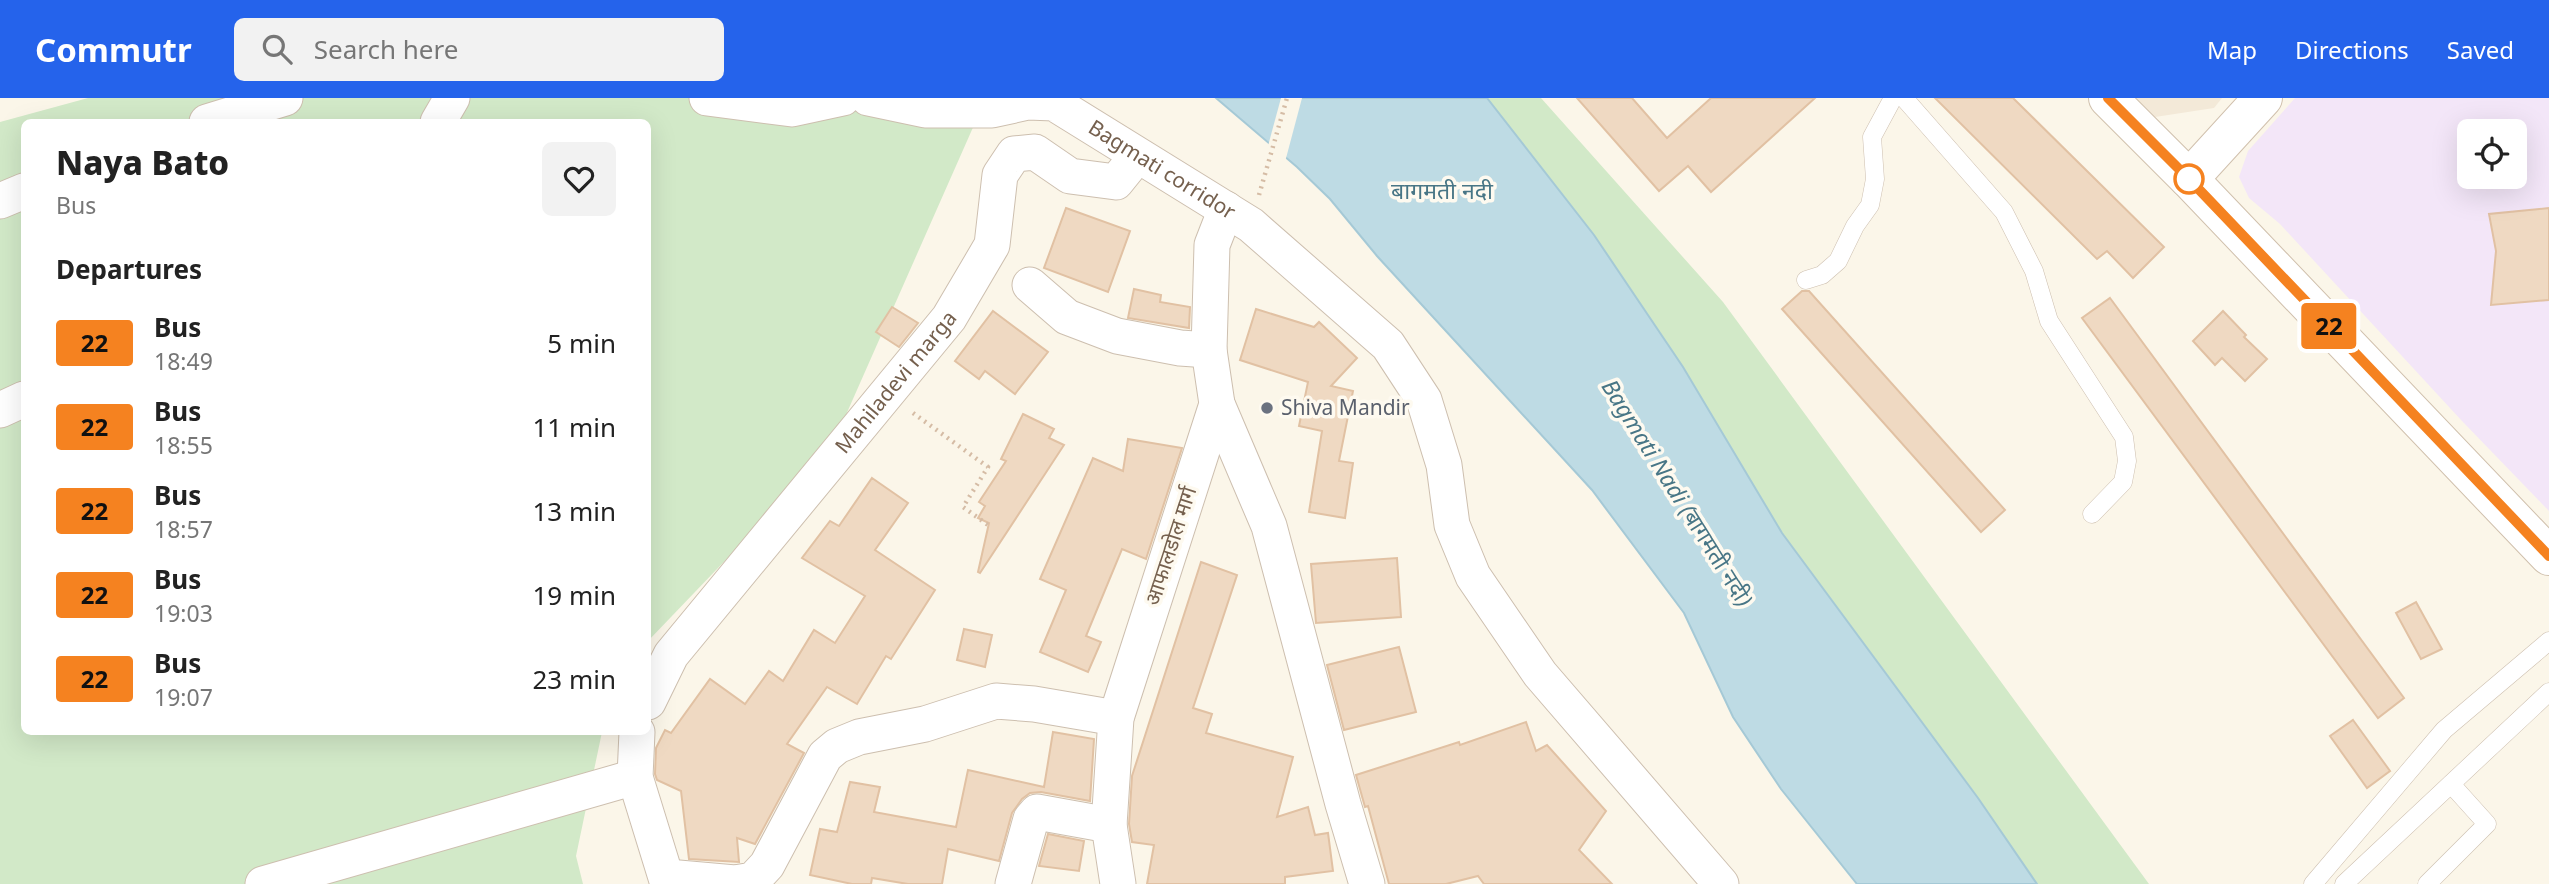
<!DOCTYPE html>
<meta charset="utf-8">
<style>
:root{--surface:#fff;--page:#f2f2f2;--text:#222;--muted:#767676;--accent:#2563eb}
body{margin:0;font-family:"Noto Sans","Noto Sans Devanagari",sans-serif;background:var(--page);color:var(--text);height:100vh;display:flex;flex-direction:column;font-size:26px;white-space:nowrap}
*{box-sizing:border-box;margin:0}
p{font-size:23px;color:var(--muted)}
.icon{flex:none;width:38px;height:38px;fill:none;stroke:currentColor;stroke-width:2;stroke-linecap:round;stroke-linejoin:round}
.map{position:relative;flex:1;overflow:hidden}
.panel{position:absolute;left:21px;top:21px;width:630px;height:616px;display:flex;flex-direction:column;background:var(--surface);border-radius:10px;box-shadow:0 7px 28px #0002}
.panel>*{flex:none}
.badge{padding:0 14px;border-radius:5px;font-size:24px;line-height:46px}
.tools{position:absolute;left:2457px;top:21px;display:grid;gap:14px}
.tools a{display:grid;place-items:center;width:70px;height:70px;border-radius:10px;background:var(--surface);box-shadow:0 7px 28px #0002;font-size:35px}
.map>.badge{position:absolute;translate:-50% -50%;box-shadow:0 0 0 4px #fff}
h2{padding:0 35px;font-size:26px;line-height:63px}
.round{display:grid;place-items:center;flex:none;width:74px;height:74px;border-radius:10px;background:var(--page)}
.summary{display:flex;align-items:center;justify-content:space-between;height:119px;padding:0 35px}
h1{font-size:33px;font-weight:800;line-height:52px}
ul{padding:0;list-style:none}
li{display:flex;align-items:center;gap:21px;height:84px;padding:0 35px}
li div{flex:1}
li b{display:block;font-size:26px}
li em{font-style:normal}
li .badge{min-width:77px;font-weight:700;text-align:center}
header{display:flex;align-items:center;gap:42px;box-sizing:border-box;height:98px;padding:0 35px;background:var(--accent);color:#fff}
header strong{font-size:33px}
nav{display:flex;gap:38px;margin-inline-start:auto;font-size:24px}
.search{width:490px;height:63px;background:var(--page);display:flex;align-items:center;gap:18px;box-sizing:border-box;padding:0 24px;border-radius:10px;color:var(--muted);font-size:26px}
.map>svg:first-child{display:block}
</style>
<header>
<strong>Commutr</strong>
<div class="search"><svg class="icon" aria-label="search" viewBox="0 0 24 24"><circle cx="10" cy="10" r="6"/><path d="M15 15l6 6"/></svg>Search here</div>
<nav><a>Map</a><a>Directions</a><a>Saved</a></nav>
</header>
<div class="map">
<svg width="2549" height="786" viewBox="0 0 2549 786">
<rect width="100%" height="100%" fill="#fbf6e9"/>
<polygon fill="#f3e9d8" points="2136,0 2222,0 2214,10 2155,19"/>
<path fill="#f3e6f8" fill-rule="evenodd" d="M2295 0H2549V413L2462 323 2280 126 2249 100 2239 79 2248 53ZM2469 33H2515V79H2469Z"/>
<g fill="#d2e9c8">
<polygon points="88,0 986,0 830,353 648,543 648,24 24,24 24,634 602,634 576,758 583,786 0,786 0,24"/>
<polygon points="1487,0 1541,0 1723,204 2149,786 2037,786 1978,700 1782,435 1683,269 1594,137"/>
</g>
<polygon fill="#bedbe4" stroke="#a5c9d6" stroke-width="2" points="1216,0 1487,0 1594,137 1683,269 1782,435 1978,700 2037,786 1857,786 1781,691 1733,619 1684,515 1592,392 1377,158 1330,101 1297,69"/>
<polygon fill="#fbf6e9" points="1281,0 1302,0 1285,64 1268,48"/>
<g fill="#efd9c2" stroke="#e1c1a3" stroke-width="2">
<polygon points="1577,0 1632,0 1667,40 1711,0 1815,0 1711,94 1688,68 1659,93"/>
<polygon points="1935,0 2013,0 2164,149 2133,180 2107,153 2097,161"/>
<polygon points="1066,110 1130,133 1108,194 1044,170"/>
<polygon points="2549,110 2549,202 2491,207 2496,153 2489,116"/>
<polygon points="1134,191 1161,197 1160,204 1190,209 1189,230 1128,220"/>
<polygon points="1802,193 1809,193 2005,412 1981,434 1782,211"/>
<polygon points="2110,200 2404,600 2378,620 2082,220"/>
<polygon points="892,209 918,225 899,249 876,234"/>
<polygon points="1256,211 1314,229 1319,224 1357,260 1331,288 1353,293 1339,363 1353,365 1345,420 1309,414 1322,333 1299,328 1308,284 1240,262"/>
<polygon points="993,213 1048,254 1015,296 985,273 979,281 955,263"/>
<polygon points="2223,213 2246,237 2244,239 2267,261 2245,283 2222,260 2215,267 2193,243"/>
<polygon points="1023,316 1054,331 1049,340 1064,347 980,475 978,474 989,425 978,420 985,408 979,404 1006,363 1001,361"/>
<polygon points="1128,341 1182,350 1146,461 1122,451 1086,538 1101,544 1088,574 1040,554 1066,492 1040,481 1093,360 1123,373"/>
<polygon points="872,380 908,405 875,452 935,492 891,561 886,558 857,606 827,589 787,646 804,655 755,746 737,740 739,764 689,761 681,693 657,682 655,676 656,650 665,632 671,635 710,581 745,606 769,573 783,583 814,532 835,545 865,498 802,460 830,423 839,428"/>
<polygon points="1397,460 1401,519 1316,525 1311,466"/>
<polygon points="1201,464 1237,477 1193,610 1212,616 1206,635 1293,659 1277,719 1308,709 1315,737 1328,735 1333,773 1285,779 1285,786 1147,786 1154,747 1132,744 1129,726 1132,678"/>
<polygon points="2416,504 2442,551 2421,561 2396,515"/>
<polygon points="964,531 992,537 985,569 957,562"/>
<polygon points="1399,549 1416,614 1344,632 1327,567"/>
<polygon points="2353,622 2390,673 2367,690 2330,638"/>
<polygon points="1526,624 1536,653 1547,647 1606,713 1579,752 1612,786 1484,786 1478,778 1446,786 1389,786 1368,708 1365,709 1356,677 1459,644 1460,647"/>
<polygon points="1053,634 1094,641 1090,703 1041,694 1030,695 1022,701 1012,715 999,763 948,751 942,786 908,786 872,780 871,786 852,786 810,777 820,731 837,734 850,684 880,689 874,714 956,729 968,672 1044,689"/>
<polygon points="1048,736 1084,743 1079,773 1039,768"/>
</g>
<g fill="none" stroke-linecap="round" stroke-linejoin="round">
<g stroke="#cdbfaf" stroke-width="19">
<g id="lane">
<polyline points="1904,0 2004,114 2034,173 2049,223 2124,339 2127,363 2123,384 2092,416"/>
<polyline points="1806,182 1822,177 1838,163 1855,128 1870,107 1875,81 1872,39 1893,0"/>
<polyline points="2313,786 2444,632 2549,543"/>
<polyline points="2344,786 2549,594"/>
<polyline points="2427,786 2487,726 2451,686"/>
</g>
</g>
<g stroke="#cdbfaf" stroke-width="37">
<g id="street">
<polyline points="707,0 792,11 843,0"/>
<path id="s1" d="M868 0 925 12H992L1028 4 1054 5 1251 127 1388 247 1424 302 1444 367 1452 427 1473 478 1540 576 1721 786"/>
<polyline points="207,24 285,0"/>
<polyline points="438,24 452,0"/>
<polyline points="0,103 24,93"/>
<polyline points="1030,187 1067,219 1117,238 1180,250 1209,252"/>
<polyline points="1217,306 1269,428 1343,706 1367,786"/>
<polyline points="0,312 24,301"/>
<path id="s2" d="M648 604 671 557 949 220 992 147 1000 77 1014 56 1035 54 1070 78 1116 84 1137 58"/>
<polyline points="637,634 635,679 668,786"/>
<polyline points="667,779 735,785 753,782 767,767 825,658 837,648 859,639 925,626 996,603 1034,606 1116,620"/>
<polyline points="263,786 635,679"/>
<polyline points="1013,786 1031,721 1037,714 1109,727"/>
<polyline points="1118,786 1109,727 1116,620 1217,306 1209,252 1212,147 1226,111"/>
</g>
</g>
<g stroke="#d0c0ad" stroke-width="40">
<g id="secondary">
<polyline points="2108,0 2189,81 2549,458"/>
<polyline points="2189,81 2263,0"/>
</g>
</g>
<g stroke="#d5bca5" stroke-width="4.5" stroke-dasharray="2 5" stroke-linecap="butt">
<polyline points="1259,97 1287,0"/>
<polyline points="913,315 988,369 963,409 988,427"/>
</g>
<use href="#lane" stroke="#fff" stroke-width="18"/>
<use href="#street" stroke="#fff" stroke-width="35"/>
<use href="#secondary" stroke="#fff" stroke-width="38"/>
</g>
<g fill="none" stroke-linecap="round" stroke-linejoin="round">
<g stroke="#fff" stroke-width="16">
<polyline id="line" points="2108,0 2189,81 2549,458"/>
</g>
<use href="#line" stroke="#f58220" stroke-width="10"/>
</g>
<circle fill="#fff" stroke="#f58220" stroke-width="3.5" cx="2189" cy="81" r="14"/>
<circle fill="#6b7280" stroke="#fefaf0" stroke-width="2.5" cx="1267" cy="310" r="7"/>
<g text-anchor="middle" stroke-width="7" stroke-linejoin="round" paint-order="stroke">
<g font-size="21" fill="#75604e" stroke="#fefaf0">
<text dy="7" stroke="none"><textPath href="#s1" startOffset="315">Bagmati corridor</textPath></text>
<text dy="7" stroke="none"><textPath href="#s2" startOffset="406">Mahiladevi marga</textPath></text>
<text transform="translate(1171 448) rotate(-72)" y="7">आफालडोल मार्ग</text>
</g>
<g font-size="21" fill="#5b616d" stroke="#fefaf0" text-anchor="start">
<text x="1281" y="317">Shiva Mandir</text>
</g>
<g font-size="23" font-style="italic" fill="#487686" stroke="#fefaf0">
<text x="1442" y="101">बागमती नदी</text>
<text transform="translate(1677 395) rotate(58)" y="8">Bagmati Nadi (बागमती नदी)</text>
</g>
</g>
</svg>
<div class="tools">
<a><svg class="icon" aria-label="locate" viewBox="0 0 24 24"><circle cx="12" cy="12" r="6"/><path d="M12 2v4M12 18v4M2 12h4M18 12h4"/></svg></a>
</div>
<b class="badge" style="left:2329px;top:228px;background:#f58220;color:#111">22</b>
<section class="panel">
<div class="summary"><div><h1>Naya Bato</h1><p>Bus</p></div><a class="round"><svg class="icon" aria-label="heart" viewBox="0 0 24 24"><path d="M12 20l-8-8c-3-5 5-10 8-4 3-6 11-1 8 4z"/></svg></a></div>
<h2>Departures</h2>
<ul>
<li><span class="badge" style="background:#f58220;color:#111">22</span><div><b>Bus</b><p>18:49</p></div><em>5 min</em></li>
<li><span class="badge" style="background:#f58220;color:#111">22</span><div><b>Bus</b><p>18:55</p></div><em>11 min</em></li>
<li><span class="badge" style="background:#f58220;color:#111">22</span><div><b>Bus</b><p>18:57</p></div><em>13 min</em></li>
<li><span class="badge" style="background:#f58220;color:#111">22</span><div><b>Bus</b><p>19:03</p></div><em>19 min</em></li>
<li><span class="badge" style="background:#f58220;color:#111">22</span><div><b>Bus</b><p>19:07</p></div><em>23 min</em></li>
</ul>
</section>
</div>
